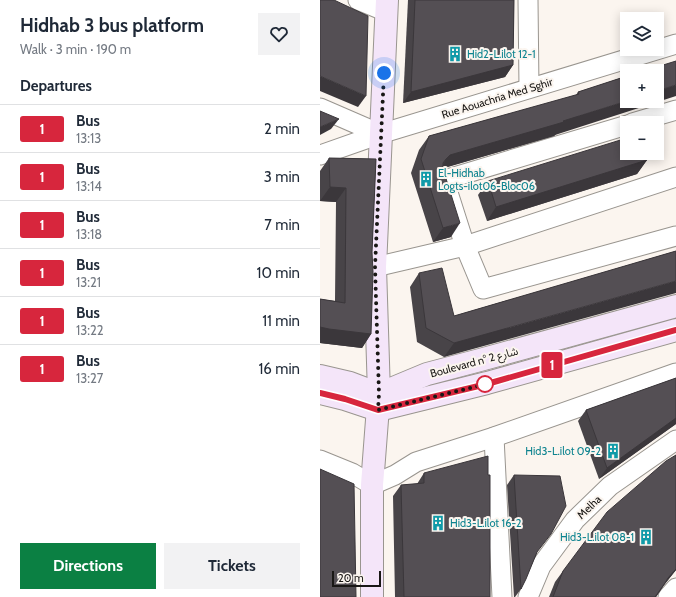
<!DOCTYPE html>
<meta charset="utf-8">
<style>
:root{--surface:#fff;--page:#f2f2f3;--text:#1f2937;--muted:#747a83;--line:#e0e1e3;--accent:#0b8043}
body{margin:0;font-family:Cabin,"Noto Sans Arabic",sans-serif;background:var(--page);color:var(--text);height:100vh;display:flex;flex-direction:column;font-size:15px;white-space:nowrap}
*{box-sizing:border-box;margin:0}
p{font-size:13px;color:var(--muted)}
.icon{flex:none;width:22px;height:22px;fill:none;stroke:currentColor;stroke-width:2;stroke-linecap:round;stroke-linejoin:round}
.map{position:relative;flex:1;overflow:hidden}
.drawer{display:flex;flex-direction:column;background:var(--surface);width:320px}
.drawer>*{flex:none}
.badge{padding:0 8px;border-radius:3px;font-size:14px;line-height:26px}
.controls{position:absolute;left:300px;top:12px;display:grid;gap:8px}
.controls a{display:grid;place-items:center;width:44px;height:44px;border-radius:0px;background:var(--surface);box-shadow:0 2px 10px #0003;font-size:20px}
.scale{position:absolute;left:12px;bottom:10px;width:49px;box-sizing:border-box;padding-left:4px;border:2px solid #191715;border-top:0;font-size:11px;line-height:14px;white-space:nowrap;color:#191715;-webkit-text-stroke:3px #fbf5ef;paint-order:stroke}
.you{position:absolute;width:20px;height:20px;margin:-10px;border:3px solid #fff;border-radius:50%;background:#1a73e8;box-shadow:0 0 0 6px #1a73e833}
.map>.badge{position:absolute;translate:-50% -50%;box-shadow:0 0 0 2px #fff}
h2{padding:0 20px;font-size:15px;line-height:36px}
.round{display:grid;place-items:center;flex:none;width:42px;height:42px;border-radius:0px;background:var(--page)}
.head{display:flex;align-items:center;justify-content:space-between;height:68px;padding:0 20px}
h1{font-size:19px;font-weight:800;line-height:30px}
.button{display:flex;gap:8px;margin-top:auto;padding:8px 20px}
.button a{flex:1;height:46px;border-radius:0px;background:var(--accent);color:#fff;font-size:16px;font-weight:800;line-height:46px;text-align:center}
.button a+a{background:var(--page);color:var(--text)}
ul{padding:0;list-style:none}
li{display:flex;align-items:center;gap:12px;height:48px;padding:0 20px;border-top:1px solid var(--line)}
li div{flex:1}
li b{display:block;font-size:15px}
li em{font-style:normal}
li .badge{min-width:44px;font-weight:700;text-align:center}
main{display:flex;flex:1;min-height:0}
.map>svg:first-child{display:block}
</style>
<main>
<section class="drawer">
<div class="head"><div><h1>Hidhab 3 bus platform</h1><p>Walk · 3 min · 190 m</p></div><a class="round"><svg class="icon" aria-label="heart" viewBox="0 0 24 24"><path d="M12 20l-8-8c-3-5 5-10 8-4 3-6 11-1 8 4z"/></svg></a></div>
<h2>Departures</h2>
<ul>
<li><span class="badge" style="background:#d7263d;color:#fff">1</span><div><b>Bus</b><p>13:13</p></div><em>2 min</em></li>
<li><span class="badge" style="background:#d7263d;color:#fff">1</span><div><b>Bus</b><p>13:14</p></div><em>3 min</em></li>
<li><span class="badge" style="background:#d7263d;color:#fff">1</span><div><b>Bus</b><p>13:18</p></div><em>7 min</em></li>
<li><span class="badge" style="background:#d7263d;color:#fff">1</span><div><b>Bus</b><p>13:21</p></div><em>10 min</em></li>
<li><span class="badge" style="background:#d7263d;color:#fff">1</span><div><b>Bus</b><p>13:22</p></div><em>11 min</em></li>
<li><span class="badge" style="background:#d7263d;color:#fff">1</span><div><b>Bus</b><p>13:27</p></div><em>16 min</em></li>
</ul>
<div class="button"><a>Directions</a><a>Tickets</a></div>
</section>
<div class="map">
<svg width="356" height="597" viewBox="0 0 356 597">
<rect width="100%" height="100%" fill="#fbf5ef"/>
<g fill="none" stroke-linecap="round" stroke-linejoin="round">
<g stroke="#99958f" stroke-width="21">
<g id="street">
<polyline points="38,0 67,12"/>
<polyline points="208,0 209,88"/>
<polyline points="0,108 60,134"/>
<polyline points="312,123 356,110"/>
<polyline points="307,125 124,180 145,246 163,289 356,236"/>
<polyline points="0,155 60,134 356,44"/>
<polyline points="55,267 145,246 356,177"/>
<polyline points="174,437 182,597"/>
<polyline points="0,460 32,473 52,485 75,475 96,462 174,437 356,373"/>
<polyline points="208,597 221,566 255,520 290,486 356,440"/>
<polyline points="348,597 356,588"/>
</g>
</g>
<g stroke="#99958f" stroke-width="24">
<g id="secondary">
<polyline points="0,376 30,383 59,394 107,374 160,360 356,306"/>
<polyline points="0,393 25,399 58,410 167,383 356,330"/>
<polyline points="52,597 52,485 59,394 55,267 67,0"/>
</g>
</g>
<use href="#street" stroke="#fff" stroke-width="19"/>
<use href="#secondary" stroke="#f4e5f9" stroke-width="22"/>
</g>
<g fill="#484448">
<polygon points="88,0 194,0 193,65 185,77 83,103"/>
<polygon points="307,76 234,136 123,168 131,237 113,242 91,173 99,150 109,136 256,95 258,92"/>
<polygon points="9,158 56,159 52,252 51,334 42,348 0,343 0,299 15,301 16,202 0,201 0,171"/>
<polygon points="327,160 317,174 167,221 158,195 168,181"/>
<polygon points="356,251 124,357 97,342 90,287 99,273 134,316"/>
<polygon points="356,378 356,424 279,479 258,421 266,410"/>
<polygon points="356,455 356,570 344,585 336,597 229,597 235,582 243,571"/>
<polygon points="104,473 170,597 75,597 73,496 81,485 97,484"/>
<polygon points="194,475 217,553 201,589 195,597 194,597 187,485"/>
</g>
<g fill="#3b373b">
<polygon points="193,65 185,77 83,103 91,92"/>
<polygon points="0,76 46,96 38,107 0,91"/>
<polygon points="356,85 356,96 235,135 234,136 121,169 126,159 130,155 307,101 337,101 337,91"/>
<polygon points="19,119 11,129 0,135 0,127"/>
<polygon points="327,160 317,174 167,221 176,207"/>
<polygon points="10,187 26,188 16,202 0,201"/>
<polygon points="140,223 131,237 113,242 123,228"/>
<polygon points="356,281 356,293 124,357 134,343"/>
<polygon points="0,327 51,334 42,348 0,343"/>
<polygon points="356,418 356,424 279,479 287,468"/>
<polygon points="356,569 356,570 344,585 336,597 335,597 348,578"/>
</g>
<g fill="#544f54" stroke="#3b373b">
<polygon points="0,0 14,0 48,16 46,96 0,76"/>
<polygon points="95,0 194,0 193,65 91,92"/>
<polygon points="356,61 356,85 337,91 337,71 324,71"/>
<polygon points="307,76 307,101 243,121 244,122 130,155 126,159 123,163 123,169 140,223 123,228 101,159 109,136 259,94 258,92"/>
<polygon points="0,111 19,119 0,127"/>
<polygon points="307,138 307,153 325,153 327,160 176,207 168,181"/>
<polygon points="9,158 56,159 52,252 53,272 51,334 9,329 0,327 0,299 25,303 26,188 10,187"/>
<polygon points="356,251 356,281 134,343 106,328 99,273 122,268 134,316"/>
<polygon points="356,378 356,418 287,468 266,410"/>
<polygon points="356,455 356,569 348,578 345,583 335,597 233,597 243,571 287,512 346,461"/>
<polygon points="168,456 168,475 170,475 170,597 84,597 81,485 104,483 104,473"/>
<polygon points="0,469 34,484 36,597 0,597"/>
<polygon points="194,475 240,476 246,506 231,534 217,552 206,579 201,589"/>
</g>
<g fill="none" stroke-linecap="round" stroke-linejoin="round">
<g stroke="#fff" stroke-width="9">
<polyline id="line" points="0,393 25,399 58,410 167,384 356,330"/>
</g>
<use href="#line" stroke="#d7263d" stroke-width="6"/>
<polyline stroke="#191715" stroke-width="4" stroke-dasharray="0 7.2" points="64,73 55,267 59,394 58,410 167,384 165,384"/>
</g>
<defs>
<g id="building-bare" transform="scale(1.2)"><path d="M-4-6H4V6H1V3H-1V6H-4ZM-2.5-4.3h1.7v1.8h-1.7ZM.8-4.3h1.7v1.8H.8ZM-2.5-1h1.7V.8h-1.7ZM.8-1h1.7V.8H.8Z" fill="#0f9aa8" stroke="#fbf5ef" stroke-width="2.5" paint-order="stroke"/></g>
</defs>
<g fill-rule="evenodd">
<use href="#building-bare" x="135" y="54"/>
<use href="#building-bare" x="106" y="179"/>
<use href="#building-bare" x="293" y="451"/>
<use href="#building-bare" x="118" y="523"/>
<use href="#building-bare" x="326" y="537"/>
</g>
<circle fill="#fff" stroke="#d7263d" stroke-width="2" cx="165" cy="384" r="8"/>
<g text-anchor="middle" stroke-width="4" stroke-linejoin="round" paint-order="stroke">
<g font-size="11" fill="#0d838f" stroke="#fbf5ef" text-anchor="start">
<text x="147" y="58">Hid2-L.ilot 12-1</text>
<text x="118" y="177">El-Hidhab<tspan x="118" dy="13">Logts-ilot06-Bloc06</tspan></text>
<text x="281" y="455" text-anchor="end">Hid3-L.ilot 09-2</text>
<text x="130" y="527">Hid3-L.ilot 16-2</text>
<text x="314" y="541" text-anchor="end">Hid3-L.ilot 08-1</text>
</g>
<g font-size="11" fill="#191715" stroke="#fbf5ef">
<text transform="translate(177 98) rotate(-17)" y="4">Rue Aouachria Med Sghir</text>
<text transform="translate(154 362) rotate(-15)" y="4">Boulevard n° شارع 2</text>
<text transform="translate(269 507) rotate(-44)" y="4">Melha</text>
</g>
</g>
</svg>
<div class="controls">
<a><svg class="icon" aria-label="layers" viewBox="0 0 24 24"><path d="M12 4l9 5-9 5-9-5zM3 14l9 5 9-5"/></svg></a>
<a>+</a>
<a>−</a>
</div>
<div class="scale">20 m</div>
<div class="you" style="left:64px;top:73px"></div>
<b class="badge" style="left:232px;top:365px;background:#d7263d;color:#fff">1</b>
</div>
</main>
